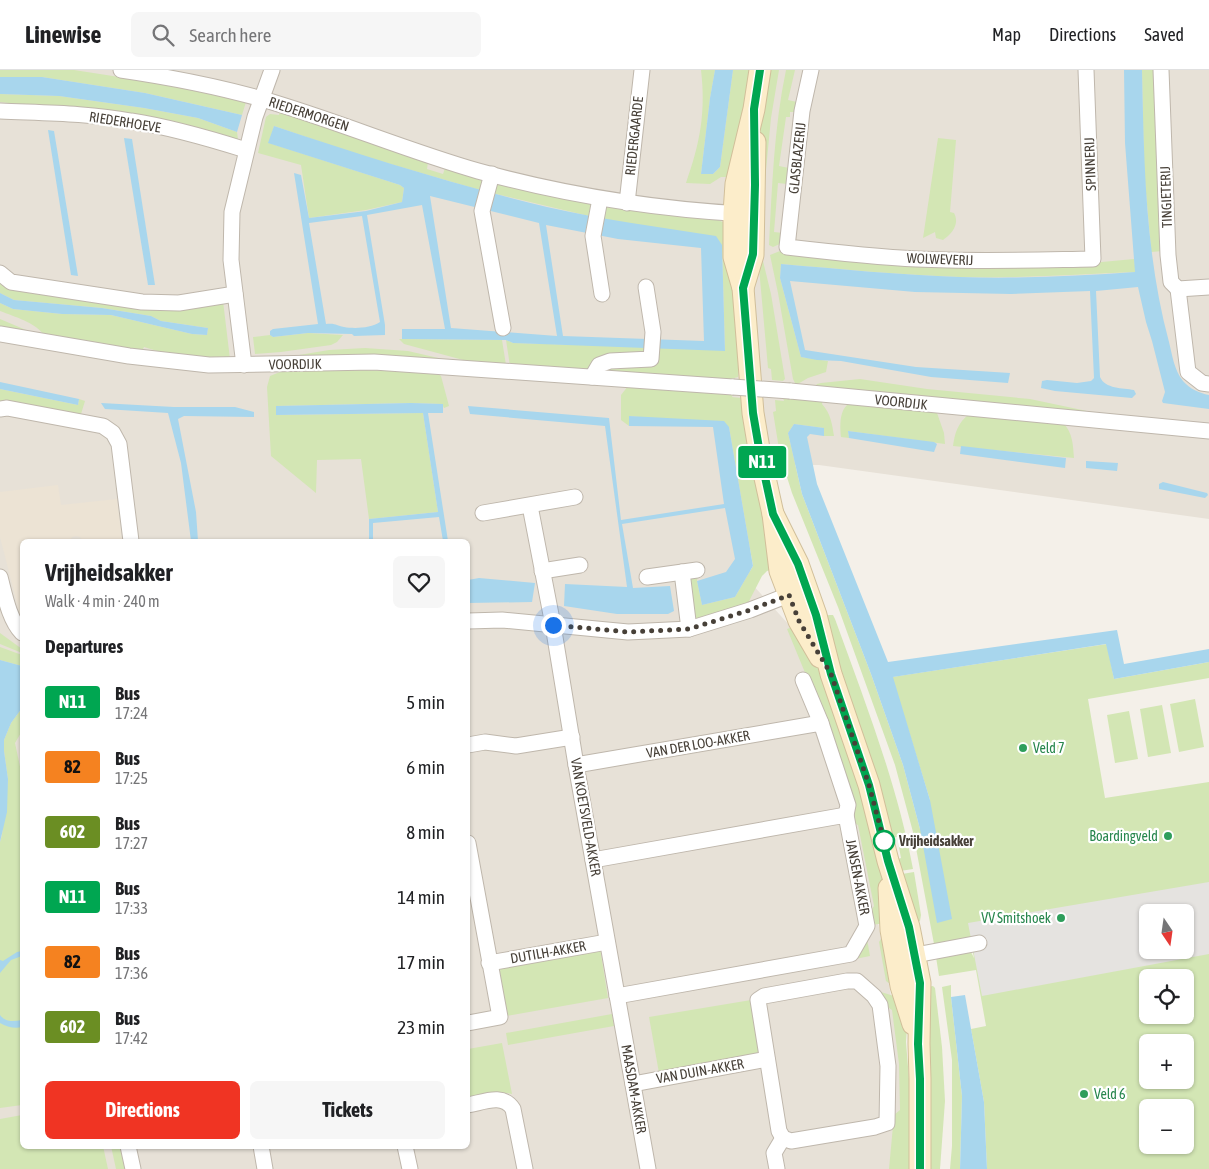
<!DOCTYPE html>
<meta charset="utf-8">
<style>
:root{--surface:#fff;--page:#f6f6f6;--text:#202124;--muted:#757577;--line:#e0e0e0;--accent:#f03423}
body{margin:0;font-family:"Asap Condensed",sans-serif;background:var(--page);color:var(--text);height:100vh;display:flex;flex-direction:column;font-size:19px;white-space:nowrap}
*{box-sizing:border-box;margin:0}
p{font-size:16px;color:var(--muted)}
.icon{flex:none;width:28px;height:28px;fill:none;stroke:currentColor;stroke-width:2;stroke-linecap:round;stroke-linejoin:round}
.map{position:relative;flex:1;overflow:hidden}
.panel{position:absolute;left:20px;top:469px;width:450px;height:610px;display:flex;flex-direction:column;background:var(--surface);border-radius:8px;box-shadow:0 1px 4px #0004}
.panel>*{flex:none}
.badge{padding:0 10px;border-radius:4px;font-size:18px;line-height:32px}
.needle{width:32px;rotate:167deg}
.buttons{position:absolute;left:1139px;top:834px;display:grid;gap:10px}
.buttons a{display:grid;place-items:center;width:55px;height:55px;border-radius:8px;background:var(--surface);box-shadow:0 1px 4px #0004;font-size:25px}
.you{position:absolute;width:25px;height:25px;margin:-12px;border:4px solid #fff;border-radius:50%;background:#1a73e8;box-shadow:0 0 0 8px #1a73e833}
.map>.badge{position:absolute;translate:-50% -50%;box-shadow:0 0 0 2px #fff}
h2{padding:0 25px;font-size:19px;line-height:45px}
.round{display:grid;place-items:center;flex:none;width:52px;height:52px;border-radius:8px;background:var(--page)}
.summary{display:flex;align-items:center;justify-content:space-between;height:85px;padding:0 25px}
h1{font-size:24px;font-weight:700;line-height:38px}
.primary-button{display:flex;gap:10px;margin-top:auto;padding:10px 25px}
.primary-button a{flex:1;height:58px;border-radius:8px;background:var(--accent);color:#fff;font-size:20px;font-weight:700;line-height:58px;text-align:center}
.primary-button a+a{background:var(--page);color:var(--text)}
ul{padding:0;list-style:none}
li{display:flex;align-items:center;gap:15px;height:65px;padding:0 25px}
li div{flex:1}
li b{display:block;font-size:19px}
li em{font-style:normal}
li .badge{min-width:55px;font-weight:700;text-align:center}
header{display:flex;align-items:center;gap:30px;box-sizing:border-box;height:70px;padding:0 25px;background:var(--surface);border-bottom:1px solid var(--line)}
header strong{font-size:24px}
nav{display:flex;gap:28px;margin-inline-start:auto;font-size:18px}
.search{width:350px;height:45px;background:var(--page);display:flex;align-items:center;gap:12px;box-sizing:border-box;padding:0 18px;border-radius:8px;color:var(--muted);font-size:19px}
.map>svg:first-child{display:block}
</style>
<header>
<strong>Linewise</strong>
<div class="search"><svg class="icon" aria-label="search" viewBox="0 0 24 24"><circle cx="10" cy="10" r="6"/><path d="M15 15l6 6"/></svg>Search here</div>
<nav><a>Map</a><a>Directions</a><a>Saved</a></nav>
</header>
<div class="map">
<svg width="1209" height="1099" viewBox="0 0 1209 1099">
<rect width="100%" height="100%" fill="#f4f0e9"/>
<path fill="#e7e1d7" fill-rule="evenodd" d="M0 0H1209V449L819 395H752L750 512 791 557 859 743 893 938 905 1026 900 1099H0ZM22 471H468V1076H22Z"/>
<polygon fill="#ece3d4" points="58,415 61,435 117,429 122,471 83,471 80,467 76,466 72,467 70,471 22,471 22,557 15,542 19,541 0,467 0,422"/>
<g fill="#d3e6b4" fill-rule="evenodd">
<polygon points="0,0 74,0 158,13 246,32 242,45 145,23 42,7 0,7"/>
<path d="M701 0H715L710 28 701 104H713L720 97 733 0H751L730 107H721L710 114 686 113C700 73 706 43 701 0Z"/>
<polygon points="766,0 779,0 771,48 765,110 759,110 757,76"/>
<path d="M786 0H795L788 30 797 32 796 42H790V47H786L779 96 789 98 787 114 778 113 774 162 783 163 782 173 773 177 769 175C772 117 774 57 786 0Z"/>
<polygon points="1142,0 1154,0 1163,181 1151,182 1151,178 1144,101"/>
<polygon points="0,24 59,26 144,38 198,48 237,62 238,69 94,43 0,32"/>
<polygon points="280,41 428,92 427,99 443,104 445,98 481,108 484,111 483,121 356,84 274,56 269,73 400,115 404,118 402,132 366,140 309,148 301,95 258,83 266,47 270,44 279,45"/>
<path d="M938 68 956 70 950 142 954 143C960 154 952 164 943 170L936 168 935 162 923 168Z"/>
<polygon points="499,113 591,134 594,137 593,147 492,123 496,114"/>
<polygon points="606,137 716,149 727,154 739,295 738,307 727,310 600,302 657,277 725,280 722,175 600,148 603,139"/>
<path d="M780 181 871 190 1091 193 1134 189 1136 202C1077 204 1018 209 960 207 900 205 840 199 781 194L780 208 801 287 828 291 826 302 808 308 796 315 793 309 778 223 770 185Z"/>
<polygon points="763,191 771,224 785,309 783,311 772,310 771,299 768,298 759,198"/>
<path d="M0 211 6 215 223 231 230 289 170 285 144 277 141 283 45 266C35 252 15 247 0 241V233L13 239 62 244 111 245 192 264 207 265 208 258 161 251 151 246 102 238 14 230 0 223Z"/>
<polygon points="0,249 26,260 27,263 0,258"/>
<polygon points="308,263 343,265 337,272 331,275 281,282 255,284 253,267 270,265 273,267"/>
<polygon points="399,269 502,270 506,295 478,294 404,274"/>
<polygon points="506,270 513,273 650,277 650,280 589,299 510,296"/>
<polygon points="365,278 408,281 447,290 281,288 329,280"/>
<polygon points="366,300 437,303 441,306 449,336 444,338 442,334 411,333 276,336 276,345 423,343 438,442 369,449 361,389 317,390 316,423 271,386 267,317 270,306 280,302"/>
<polygon points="860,309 927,319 1030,329 1101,344 815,317 817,314 821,313"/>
<polygon points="628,316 733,324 732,327 741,328 776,498 767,501 762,506 746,537 695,552 686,514 692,506 698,505 697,511 702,535 735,527 753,496 729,357 630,346 629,356 621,350 621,325"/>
<polygon points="0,319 78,335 79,329 85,331 81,344 0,334"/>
<path d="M783 328 823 329 822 334C831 344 832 354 834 366H824V358L794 354 788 363 802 424 871 604 903 695 920 759 930 730 892 607 1107 574 1114 609 1209 592V608L1088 629 1105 728 1209 712V1099H987L984 1032 971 959 986 956 976 900 939 906 936 887 971 882 974 888 970 868 934 874 913 762 895 695 838 537 792 423 780 385 773 342 776 341 775 330 784 331ZM1148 842H1185V880H1148ZM1148 908H1185V945H1148ZM1148 972H1185V1010H1148ZM1148 1038H1185V1075H1148Z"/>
<path d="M851 332 936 340 944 363 945 374 848 361 849 368 841 367C840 354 839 339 851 332Z"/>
<path d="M969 344 1063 353C1073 363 1073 375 1074 388L953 376C955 362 958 353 969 344Z"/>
<path d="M829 545H833L835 549C865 632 897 713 913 799L900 801 898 789 901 788 897 767 889 768 821 547Z"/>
<polygon points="795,556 814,584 851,678 887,825 885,853 872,855 870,842 874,836 858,755 852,752 820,639 787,559"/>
<polygon points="0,563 22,579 22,583 0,574"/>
<polygon points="0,577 22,585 22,596 0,590"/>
<polygon points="1195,629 1204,677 1179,682 1170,634"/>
<polygon points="1162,635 1171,683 1148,687 1140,639"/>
<polygon points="22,638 22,661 15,673 22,706 22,1035 0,1038 0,772 2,765 8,709 4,681 4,670 11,653"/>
<polygon points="1129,641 1138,689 1115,693 1107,645"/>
<polygon points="914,802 921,845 920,851 918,852 896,805"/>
<polygon points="883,866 890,914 886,911 879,872"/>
<polygon points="867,869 870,886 855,889"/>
<polygon points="600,878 608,928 506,946 499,904 501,898"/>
<polygon points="951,915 951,927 962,1026 960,1099 950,1099 952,1076 952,990 942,917"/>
<polygon points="933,916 935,918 942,977 945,1031 940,1099 925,1099 925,917"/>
<polygon points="881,922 894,926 907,958 906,972 909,1009 912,1010 910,1099 889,1099 894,1045 900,1040 899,994 892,940 886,936 879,924"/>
<polygon points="751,930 760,979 755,986 659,1003 649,947"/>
<polygon points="612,944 614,956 508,975 506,963"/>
<polygon points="502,973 512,1024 507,1023 468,1030 468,979"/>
<polygon points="22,1045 22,1076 103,1076 108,1099 0,1099 0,1049"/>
<polygon points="111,1076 122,1076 127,1099 116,1099"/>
</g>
<path fill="#e5e3e0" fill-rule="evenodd" d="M1209 812V884L982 926 968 853ZM1148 842H1185V880H1148Z"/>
<g fill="#a8d6ed" fill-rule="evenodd">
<polygon points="715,0 733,0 720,97 713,104 701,104 710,28"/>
<path d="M1124 0H1142C1144 91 1145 183 1169 272 1172 284 1174 300 1183 311 1190 319 1199 323 1209 325V339L1163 333 1162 331 1165 322 1152 271 1146 252 1138 217 1096 221 1100 307C1105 319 1123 318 1134 320L1136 324 1132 328 1055 321 1041 318 1042 311 1047 310 1077 313 1091 311 1094 308 1090 221 1011 224 915 222 790 211 805 280 916 297 1010 303 1008 313 931 307 841 291 817 290 801 287 780 208 781 194C840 199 900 205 960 207 1018 209 1077 206 1135 202L1125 73Z"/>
<polygon points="0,7 42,7 145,23 242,45 237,62 198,48 144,38 59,26 0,24"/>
<path d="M274 56C364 86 455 115 547 137 603 150 660 157 716 166L722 175 725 281 513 273 506 270 402 269V259H445L422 135 367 145 385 255V265L354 266 352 264 308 263 273 267 270 265V261L273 259 318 254 294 103 301 105 309 148 366 141 402 132 404 118 400 115 268 73ZM430 126 539 153 557 266 451 258ZM362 146 380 252C371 258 355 259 344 257 336 256 337 253 326 254L309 153ZM546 155 618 169 701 178 704 271 563 266Z"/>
<polygon points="48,60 54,61 78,206 71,205"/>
<polygon points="124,68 132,69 155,215 148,215"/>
<polygon points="0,223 14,230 102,238 151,246 161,251 208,258 207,265 192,264 111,245 62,244 13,239 0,233"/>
<polygon points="0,312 79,329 78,335 0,319"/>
<polygon points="101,333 174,337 235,337 254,342 254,347 184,346 178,349 196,442 198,471 191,471 181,393 168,343 105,339"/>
<polygon points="411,333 443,334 443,343 428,343 448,471 443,471 439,447 373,453 373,471 369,471 369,449 438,442 423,343 276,345 276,336"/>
<polygon points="468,336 609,348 621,450 724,434 713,357 629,356 629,346 724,351 729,357 753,496 735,527 702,535 697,511 726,502 735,489 725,438 622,454 633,518 670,516 674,541 668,544 617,544 564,536 565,514 627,517 605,356 470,344"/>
<polygon points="794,354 824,358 824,366 810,364 807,367 817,414 888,592 1117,560 1124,594 1209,579 1209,592 1114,609 1106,574 893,607 930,730 952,849 937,853 920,759 903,695 871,604 802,424 788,363"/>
<polygon points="848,361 934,372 937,374 934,382 849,368"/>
<polygon points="961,376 1066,388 1065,398 960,384"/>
<polygon points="1086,391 1118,393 1117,401 1086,398"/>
<polygon points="1163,412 1207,423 1208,425 1205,428 1159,419 1159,414"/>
<polygon points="479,508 535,513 532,532 468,533 468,510"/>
<polygon points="0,590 22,596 22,638 11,653 4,670 4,681 8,709 7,742 0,772"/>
<polygon points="22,881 22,886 11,890 0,903 0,890 3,891 17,882"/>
<polygon points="965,925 984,1032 987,1099 960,1099 962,1026 951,927"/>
<path d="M0 945C6 953 14 951 22 950V957C15 959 7 957 0 953Z"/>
</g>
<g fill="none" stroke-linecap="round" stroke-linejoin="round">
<g stroke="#bfb7ac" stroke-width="17">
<g id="street">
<path d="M121 0C169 7 216 16 262 29 335 50 405 80 478 101 565 125 654 139 744 144"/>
<path d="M811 0 802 41 787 177C830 182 873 187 917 189 975 192 1034 190 1093 189L1086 0"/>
<polyline points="1161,0 1168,185 1171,212 1178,219 1209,217"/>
<path d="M0 41C43 43 88 43 131 51 170 57 208 68 246 80"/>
<polyline points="492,104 482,141 503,258"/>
<polyline points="600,129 593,166 602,224"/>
<polyline points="627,133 642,0"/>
<polyline points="0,203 11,212 142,232 179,233 235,224"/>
<polyline points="1178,219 1188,302 1202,313 1209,314"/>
<polyline points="0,264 129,286 209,295 374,292 733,317"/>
<polyline points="244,295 231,190 232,142 255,47 272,0"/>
<polyline points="592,307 599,295 610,291 651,289 653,262 646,217"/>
<polyline points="790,321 1209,361"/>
<polyline points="0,339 7,338 103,356 113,363 119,374 131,471"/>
<polyline points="530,436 553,555 576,695 648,1099"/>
<polyline points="483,443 575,427"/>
<polyline points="542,501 580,495"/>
<polyline points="682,502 689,559"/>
<path d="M0 507C5 526 9 549 22 563"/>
<polyline points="647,507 697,500"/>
<polyline points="468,551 502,550 628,562 689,559 750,540 796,522"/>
<polyline points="803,610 821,653"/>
<polyline points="468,675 485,672 516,676 572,667"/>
<polyline points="576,695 821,653 848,735 846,745"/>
<polyline points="468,773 500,947 468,953"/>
<polyline points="593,790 846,745 867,856 851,884 617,926"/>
<polyline points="905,887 979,873"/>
<polyline points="489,893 607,872"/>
<polygon points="847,911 857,911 874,926 880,935 888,996 887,1053 875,1057 791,1071 783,1068 779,1061 758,930 764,926"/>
<polyline points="633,1014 767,989"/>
<path d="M468 1035C484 1032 503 1023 513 1039L525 1099"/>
<polyline points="128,1076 133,1099"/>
<polyline points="261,1076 265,1099"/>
<polyline points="405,1076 410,1099"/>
<polyline points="777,1099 774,1083 783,1068"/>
</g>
</g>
<g stroke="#d1bf9a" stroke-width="23">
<g id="secondary">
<polyline points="760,0 754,39 736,114 734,143 734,187 743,218 753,343 760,385 773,444 780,501 799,551 820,587"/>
<polyline points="743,218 753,185 755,72"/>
<polyline points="773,444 798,494 816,545 831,604 869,715 888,791 909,857 920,913 919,974 920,1009 920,1099"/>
<polyline points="889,818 891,860 901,916 913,954"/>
</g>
</g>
<use href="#street" stroke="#fff" stroke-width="15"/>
<use href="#secondary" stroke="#fcedca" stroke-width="21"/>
<g stroke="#bfb7ac" stroke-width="17" stroke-linecap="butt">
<polyline id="street-bridge" points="733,317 790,321"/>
</g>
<use href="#street-bridge" stroke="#fff" stroke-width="15"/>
</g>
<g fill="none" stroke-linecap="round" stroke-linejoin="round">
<g stroke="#fff" stroke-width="11">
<polyline id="line" points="760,0 754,39 755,115 753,184 743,218 753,343 760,384 773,444 798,494 816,545 831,604 869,715 888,791 909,857 920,913 918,974 920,1009 920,1099"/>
</g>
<use href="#line" stroke="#00a651" stroke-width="8"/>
<polyline stroke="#474038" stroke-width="5" stroke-dasharray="0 9" points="553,555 628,562 689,559 750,540 789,525 799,551 831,604 869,715 884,771"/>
</g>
<g fill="#2e9e5b" stroke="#fff" stroke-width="2">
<circle cx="1023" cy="678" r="5"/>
<circle cx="1168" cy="766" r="5"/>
<circle cx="1061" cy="848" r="5"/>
<circle cx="1084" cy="1024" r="5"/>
</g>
<circle fill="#fff" stroke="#00a651" stroke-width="2.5" cx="884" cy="771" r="10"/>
<g text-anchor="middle" stroke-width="4.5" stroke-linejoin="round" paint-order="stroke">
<g font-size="14" fill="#474038" stroke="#fff">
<text transform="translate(309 44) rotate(18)" y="5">RIEDERMORGEN</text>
<text transform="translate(125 52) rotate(9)" y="5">RIEDERHOEVE</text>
<text transform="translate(634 66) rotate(-84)" y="5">RIEDERGAARDE</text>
<text transform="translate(797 88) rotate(-84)" y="5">GLASBLAZERIJ</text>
<text transform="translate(1090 94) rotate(-92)" y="5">SPINNERIJ</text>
<text transform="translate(1166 127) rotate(-92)" y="5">TINGIETERIJ</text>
<text transform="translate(940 189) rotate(2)" y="5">WOLWEVERIJ</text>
<text transform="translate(295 294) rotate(-1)" y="5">VOORDIJK</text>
<text transform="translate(901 332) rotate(6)" y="5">VOORDIJK</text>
<text transform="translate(698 674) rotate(-10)" y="5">VAN DER LOO-AKKER</text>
<text transform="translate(586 747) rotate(80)" y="5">VAN KOETSVELD-AKKER</text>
<text transform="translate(858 807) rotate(79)" y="5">JANSEN-AKKER</text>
<text transform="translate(548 882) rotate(-10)" y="5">DUTILH-AKKER</text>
<text transform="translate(700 1001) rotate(-10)" y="5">VAN DUIN-AKKER</text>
<text transform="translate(634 1019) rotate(80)" y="5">MAASDAM-AKKER</text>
</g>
<g font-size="14" fill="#27864d" stroke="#fff" text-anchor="start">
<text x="1033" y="683">Veld 7</text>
<text x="1158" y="771" text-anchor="end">Boardingveld</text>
<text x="1051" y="853" text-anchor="end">VV Smitshoek</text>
<text x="1094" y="1029">Veld 6</text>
</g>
<g font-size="14" font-weight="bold" fill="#474038" stroke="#fff" text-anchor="start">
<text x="899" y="776">Vrijheidsakker</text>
</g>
</g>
</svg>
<div class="buttons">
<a><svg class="needle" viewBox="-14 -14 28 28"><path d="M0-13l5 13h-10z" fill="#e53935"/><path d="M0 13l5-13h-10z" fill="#757577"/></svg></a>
<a><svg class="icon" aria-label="locate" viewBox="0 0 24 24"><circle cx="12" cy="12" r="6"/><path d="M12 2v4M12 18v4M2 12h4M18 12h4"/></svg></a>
<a>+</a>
<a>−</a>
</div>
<div class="you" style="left:553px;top:555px"></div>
<b class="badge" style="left:762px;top:392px;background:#00a651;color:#fff">N11</b>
<section class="panel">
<div class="summary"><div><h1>Vrijheidsakker</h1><p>Walk · 4 min · 240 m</p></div><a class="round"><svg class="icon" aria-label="heart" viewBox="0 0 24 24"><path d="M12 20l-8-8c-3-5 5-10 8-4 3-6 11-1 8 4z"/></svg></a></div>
<h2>Departures</h2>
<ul>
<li><span class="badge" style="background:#00a651;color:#fff">N11</span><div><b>Bus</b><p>17:24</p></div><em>5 min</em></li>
<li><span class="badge" style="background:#f58220;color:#111">82</span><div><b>Bus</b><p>17:25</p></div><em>6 min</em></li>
<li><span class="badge" style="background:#6b8e23;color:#fff">602</span><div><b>Bus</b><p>17:27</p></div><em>8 min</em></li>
<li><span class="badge" style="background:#00a651;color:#fff">N11</span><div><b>Bus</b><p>17:33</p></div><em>14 min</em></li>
<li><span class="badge" style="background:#f58220;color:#111">82</span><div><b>Bus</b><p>17:36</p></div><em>17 min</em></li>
<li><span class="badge" style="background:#6b8e23;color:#fff">602</span><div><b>Bus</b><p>17:42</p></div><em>23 min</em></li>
</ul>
<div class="primary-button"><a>Directions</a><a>Tickets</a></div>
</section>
</div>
